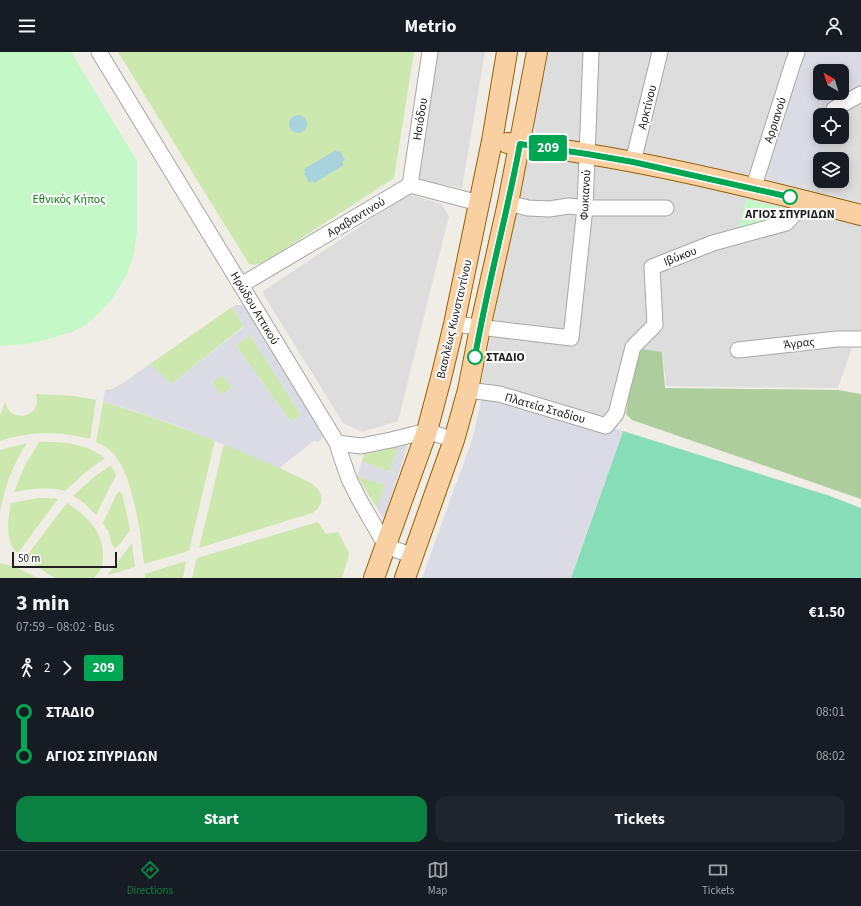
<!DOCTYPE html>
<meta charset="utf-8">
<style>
:root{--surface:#171b24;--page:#20242c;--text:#f1f3f6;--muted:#9ea1a6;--line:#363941;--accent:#0b8043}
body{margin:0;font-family:"Source Sans 3",sans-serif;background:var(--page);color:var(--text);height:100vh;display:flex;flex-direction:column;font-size:15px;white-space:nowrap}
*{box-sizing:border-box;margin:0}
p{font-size:13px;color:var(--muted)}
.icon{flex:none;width:22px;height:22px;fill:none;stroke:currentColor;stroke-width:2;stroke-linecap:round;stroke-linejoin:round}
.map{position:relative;height:526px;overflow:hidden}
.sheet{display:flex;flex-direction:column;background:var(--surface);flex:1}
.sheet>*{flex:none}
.badge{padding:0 8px;border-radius:3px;font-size:14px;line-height:26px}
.needle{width:26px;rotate:321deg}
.controls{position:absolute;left:813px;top:12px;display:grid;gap:8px}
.controls a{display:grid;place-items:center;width:36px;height:36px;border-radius:8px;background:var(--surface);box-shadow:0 2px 10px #0003;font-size:20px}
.scale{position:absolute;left:12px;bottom:10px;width:105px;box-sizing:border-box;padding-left:4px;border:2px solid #202020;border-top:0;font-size:11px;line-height:14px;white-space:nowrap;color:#202020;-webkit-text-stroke:3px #fff;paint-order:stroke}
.map>.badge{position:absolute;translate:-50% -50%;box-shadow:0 0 0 2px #fff}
.legs{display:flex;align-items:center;gap:6px;height:44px;padding:0 16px;font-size:13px}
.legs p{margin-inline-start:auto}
.overview{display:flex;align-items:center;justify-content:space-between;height:68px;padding:0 16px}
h1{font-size:22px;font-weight:700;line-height:30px}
.action{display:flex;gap:8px;margin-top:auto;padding:8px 16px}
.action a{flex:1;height:46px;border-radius:12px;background:var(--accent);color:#fff;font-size:16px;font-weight:700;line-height:46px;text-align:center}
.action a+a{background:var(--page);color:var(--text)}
ul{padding:0 16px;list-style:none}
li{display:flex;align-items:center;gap:14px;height:44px;font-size:15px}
li i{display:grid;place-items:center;width:6px;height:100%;margin:0 5px;background:currentColor}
li i::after{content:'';width:10px;height:10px;margin:-5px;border:3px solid;border-radius:50%;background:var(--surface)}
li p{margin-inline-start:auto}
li:first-child i{background:linear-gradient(#0000 50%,currentColor 0)}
li:last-child i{background:linear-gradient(currentColor 50%,#0000 0)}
header{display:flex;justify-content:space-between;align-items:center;height:52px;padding:0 16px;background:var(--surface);font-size:18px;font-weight:700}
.tab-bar{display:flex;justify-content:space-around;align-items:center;height:56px;border-top:1px solid var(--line);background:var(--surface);font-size:11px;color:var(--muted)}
.tab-bar a{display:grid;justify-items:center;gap:2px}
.tab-bar .on{color:var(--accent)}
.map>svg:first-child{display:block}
</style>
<header><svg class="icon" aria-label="menu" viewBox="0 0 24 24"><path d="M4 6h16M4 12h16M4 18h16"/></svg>Metrio<svg class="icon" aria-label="person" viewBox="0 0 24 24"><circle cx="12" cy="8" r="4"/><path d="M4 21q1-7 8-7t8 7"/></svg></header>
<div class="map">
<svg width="861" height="526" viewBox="0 0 861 526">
<rect width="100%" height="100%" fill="#f0ece6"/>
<g fill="#dedddd" fill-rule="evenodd">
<polygon points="435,0 485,0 462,136 414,127"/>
<polygon points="544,0 792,0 751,131 537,81 532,74"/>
<path d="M861 0V157L758 132 793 11ZM820 19H842V41H820ZM820 63H842V85H820ZM820 107H842V129H820Z"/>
<polygon points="527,101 600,106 861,167 861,294 852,295 838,336 666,334 663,301 637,297 614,358 604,368 481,332"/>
<polygon points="409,142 441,152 449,164 398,369 362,380 343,371 262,240"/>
</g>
<g fill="#cde8ae">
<polygon points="118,0 414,0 394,126 263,211 254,213 249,212"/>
<polygon points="232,255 244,274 171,332 150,312"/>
<polygon points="250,283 301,363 291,370 236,294"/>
<polygon points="222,323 232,335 222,343 212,331"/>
<path d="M36 342 74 344 96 348 90 387C60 379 29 379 0 389V364L5 350C11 373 43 365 36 342Z"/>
<path d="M103 350 149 364 215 388 189 499 144 512C141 483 133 424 114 402 109 397 103 393 96 390Z"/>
<path d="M39 390C61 389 87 392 105 406L86 420 65 439C48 434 30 437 14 440L25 413Z"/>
<path d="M27 391C13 412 4 436 0 461V398L15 394Z"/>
<polygon points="399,391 390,420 362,409 364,402"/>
<path d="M224 392C246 401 268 410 290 421 298 425 310 429 317 436 325 445 322 456 312 461L199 496Z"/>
<polygon points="111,413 116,423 96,463 84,451 73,444 94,425"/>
<polygon points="357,424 385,433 377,456"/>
<polygon points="119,439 121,440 123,445 130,478 120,492 115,496 112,493 108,479 103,471 116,443"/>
<path d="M38 446H49L58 447 18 501C4 491 8 465 11 451Z"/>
<path d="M67 451C86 463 103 479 103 503 103 507 103 512 101 516 100 519 97 523 94 526H54L25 506 56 465Z"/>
<polygon points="318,470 326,482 338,480 349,501 347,510 342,526 192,526 197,506"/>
<polygon points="132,491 135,515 108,523 109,521"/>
<polygon points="186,509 183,526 145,526 145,522"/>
<polygon points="0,511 18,516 38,526 0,526"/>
</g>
<polygon fill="#adce9c" points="636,296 662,300 665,336 838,338 861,342 861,447 632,368 626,362"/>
<g fill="#c5f8c7">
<polygon points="0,0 71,0 137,109 137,179 134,203 126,224 112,247 96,264 85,273 72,280 37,290 26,292 0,294"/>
<polygon points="746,147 786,157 783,168 737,183"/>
</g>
<polygon fill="#87ddb8" points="623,379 830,444 861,456 861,526 571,526"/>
<g fill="#dbdbe6" fill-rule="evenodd">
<path d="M800 0H861V41L835 63H820V85H828L821 107H820V111L813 135 786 128 760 123ZM820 19H842V41H820Z"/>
<path d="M236 253H241L246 255 324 384 321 388 318 390 314 389 279 416 235 397 173 372 138 360 103 350 105 338 112 337 123 331 150 312 171 332 244 275 232 255ZM250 283 301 363 291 370 236 294ZM222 323 232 335 222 343 212 331Z"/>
<polygon points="483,340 505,344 623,379 571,526 422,526 473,385"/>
<polygon points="407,388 408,392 385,465 383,465 381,464 377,456 385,433 357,424 362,409 390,420 399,391"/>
</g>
<g fill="#a8d3dc">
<circle cx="298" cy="72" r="9"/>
<polygon points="336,98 338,100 340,99 345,108 342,110 344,113 314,131 312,129 309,131 304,122 305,120 304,117"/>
</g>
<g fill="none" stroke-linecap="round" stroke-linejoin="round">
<g stroke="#a7a7a7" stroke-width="17">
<g id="minor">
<polyline points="99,0 337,391 341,404 349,427 359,447 386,494 413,504"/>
<polyline points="834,57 861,42"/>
<polyline points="633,110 660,0"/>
<polyline points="410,133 430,0"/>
<polyline points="753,137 793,11 797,0"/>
<polyline points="508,151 528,156 549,157 569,154 585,156 666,156"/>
<polyline points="241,233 410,133 479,151"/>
<polyline points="454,272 571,286 585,156 591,0"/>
<polyline points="738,298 837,287 861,287"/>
<polyline points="468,338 499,342 606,374 616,362 633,295 655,273 652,215 713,191 786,171 807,149"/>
<polyline points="337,391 361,394 391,388 427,379 454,388"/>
</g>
</g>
<g stroke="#976004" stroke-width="22">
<g id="major">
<path d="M507 91C534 94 561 97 588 102 680 117 771 140 861 163"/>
<polyline points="374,526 427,379 441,326 454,272 492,89 507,0"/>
<polyline points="405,526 454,388 468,338 480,276 508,151 537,0"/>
</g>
</g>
<use href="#minor" stroke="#fff" stroke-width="15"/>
<use href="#major" stroke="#f9d0a2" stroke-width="20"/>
</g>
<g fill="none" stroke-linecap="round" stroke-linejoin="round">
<g stroke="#fff" stroke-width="9">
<path id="line-1" d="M475 305C487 234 507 163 520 92L587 102 633 110 790 145"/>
</g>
<use href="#line-1" stroke="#00a651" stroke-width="6"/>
</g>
<g fill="#fff" stroke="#00a651" stroke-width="2">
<circle cx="790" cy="145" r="7"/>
<circle cx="475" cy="305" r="7"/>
</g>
<g text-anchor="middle" stroke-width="4" stroke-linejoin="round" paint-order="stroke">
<g font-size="12" fill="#202020" stroke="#fff">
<text transform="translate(647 55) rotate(-76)" y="4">Αρκτίνου</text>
<text transform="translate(420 67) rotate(-81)" y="4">Ησιόδου</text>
<text transform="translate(775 68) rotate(-72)" y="4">Αρριανού</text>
<text transform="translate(585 143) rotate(-87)" y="4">Φωκιανού</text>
<text transform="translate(356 165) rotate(-31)" y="4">Αραβαντινού</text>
<text transform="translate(680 204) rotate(-21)" y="4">Ιβύκου</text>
<text transform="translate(255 256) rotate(59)" y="4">Ηρώδου Αττικού</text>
<text transform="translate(454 267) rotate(-77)" y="4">Βασιλέως Κωνσταντίνου</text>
<text transform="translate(799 291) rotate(-6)" y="4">Άγρας</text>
<text transform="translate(545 356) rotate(16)" y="4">Πλατεία Σταδίου</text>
</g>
<g font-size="12" fill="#0f7d13" stroke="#fff">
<text x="69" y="151">Εθνικός Κήπος</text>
</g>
<g font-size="12" font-weight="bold" fill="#202020" stroke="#fff">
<text x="790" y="166">ΑΓΙΟΣ ΣΠΥΡΙΔΩΝ</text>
<text x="486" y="309" text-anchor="start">ΣΤΑΔΙΟ</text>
</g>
</g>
</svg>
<div class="controls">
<a><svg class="needle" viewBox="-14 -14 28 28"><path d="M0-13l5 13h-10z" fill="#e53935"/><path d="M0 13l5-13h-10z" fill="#9ea1a6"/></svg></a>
<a><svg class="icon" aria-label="locate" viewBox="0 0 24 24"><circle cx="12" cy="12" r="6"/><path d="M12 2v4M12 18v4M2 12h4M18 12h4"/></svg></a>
<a><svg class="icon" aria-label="layers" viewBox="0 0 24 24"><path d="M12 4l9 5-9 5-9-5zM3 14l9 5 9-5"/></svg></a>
</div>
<div class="scale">50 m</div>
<b class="badge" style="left:548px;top:96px;background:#00a651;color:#fff">209</b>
</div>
<section class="sheet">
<div class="overview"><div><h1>3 min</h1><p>07:59 – 08:02 · Bus</p></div><b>€1.50</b></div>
<div class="legs"><svg class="icon" aria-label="walk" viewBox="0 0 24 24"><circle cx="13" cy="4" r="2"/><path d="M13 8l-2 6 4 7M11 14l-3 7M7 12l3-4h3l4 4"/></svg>2<svg class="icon" aria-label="forward" viewBox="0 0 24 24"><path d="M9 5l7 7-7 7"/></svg><b class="badge" style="background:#00a651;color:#fff">209</b></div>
<ul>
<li><i style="color:#00a651"></i><b>ΣΤΑΔΙΟ</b><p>08:01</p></li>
<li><i style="color:#00a651"></i><b>ΑΓΙΟΣ ΣΠΥΡΙΔΩΝ</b><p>08:02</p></li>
</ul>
<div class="action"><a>Start</a><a>Tickets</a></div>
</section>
<nav class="tab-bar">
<a class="on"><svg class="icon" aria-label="directions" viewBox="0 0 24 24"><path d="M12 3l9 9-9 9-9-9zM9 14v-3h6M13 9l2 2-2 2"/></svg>Directions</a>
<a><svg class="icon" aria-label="map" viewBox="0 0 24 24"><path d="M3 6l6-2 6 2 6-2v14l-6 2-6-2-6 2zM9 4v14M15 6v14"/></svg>Map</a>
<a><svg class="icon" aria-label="tickets" viewBox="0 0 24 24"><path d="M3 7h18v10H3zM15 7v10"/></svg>Tickets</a>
</nav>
